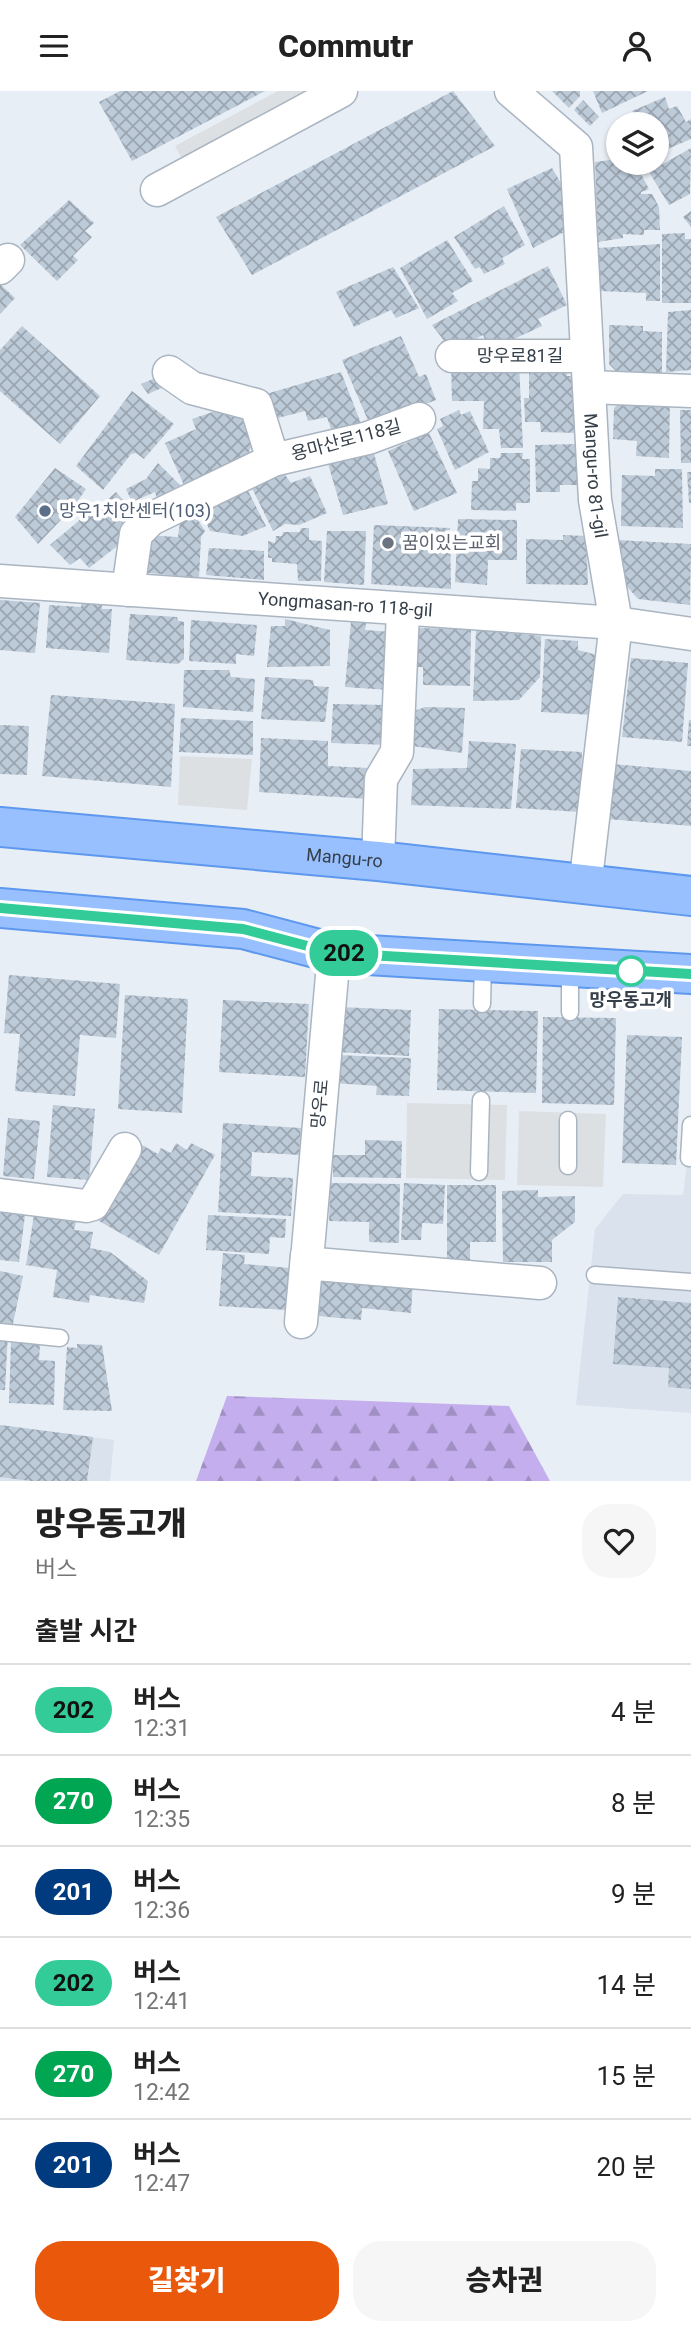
<!DOCTYPE html>
<html lang="ko">
<meta charset="utf-8">
<style>
:root{--surface:#fff;--page:#f6f6f6;--text:#222;--muted:#767676;--line:#e0e0e0;--accent:#ea580c}
body{margin:0;font-family:Roboto,"Noto Sans KR",sans-serif;background:var(--page);color:var(--text);height:100vh;display:flex;flex-direction:column;font-size:26px;white-space:nowrap}
*{box-sizing:border-box;margin:0}
p{font-size:23px;color:var(--muted)}
.icon{flex:none;width:38px;height:38px;fill:none;stroke:currentColor;stroke-width:2;stroke-linecap:round;stroke-linejoin:round}
.map{position:relative;height:1390px;overflow:hidden}
.drawer{display:flex;flex-direction:column;background:var(--surface);flex:1}
.drawer>*{flex:none}
.badge{padding:0 14px;border-radius:23px;font-size:24px;line-height:46px}
.buttons{position:absolute;left:606px;top:21px;display:grid;gap:14px}
.buttons a{display:grid;place-items:center;width:63px;height:63px;border-radius:50%;background:var(--surface);box-shadow:0 2px 5px #0004;font-size:35px}
.map>.badge{position:absolute;translate:-50% -50%;box-shadow:0 0 0 4px #fff}
h2{padding:0 35px;font-size:26px;line-height:63px}
.round{display:grid;place-items:center;flex:none;width:74px;height:74px;border-radius:28px;background:var(--page)}
.head{display:flex;align-items:center;justify-content:space-between;height:119px;padding:0 35px}
h1{font-size:33px;font-weight:800;line-height:52px}
.primary-button{display:flex;gap:14px;margin-top:auto;padding:14px 35px}
.primary-button a{flex:1;height:80px;border-radius:28px;background:var(--accent);color:#fff;font-size:28px;font-weight:800;line-height:80px;text-align:center}
.primary-button a+a{background:var(--page);color:var(--text)}
ul{padding:0;list-style:none}
li{display:flex;align-items:center;gap:21px;height:91px;padding:0 35px;border-top:2px solid var(--line)}
li div{flex:1}
li b{display:block;font-size:26px}
li em{font-style:normal}
li .badge{min-width:77px;font-weight:700;text-align:center}
header{display:flex;justify-content:space-between;align-items:center;height:91px;padding:0 35px;background:var(--surface);font-size:32px;font-weight:800}
.map>svg:first-child{display:block}
</style>
<header><svg class="icon" aria-label="menu" viewBox="0 0 24 24"><path d="M4 6h16M4 12h16M4 18h16"/></svg>Commutr<svg class="icon" aria-label="person" viewBox="0 0 24 24"><circle cx="12" cy="8" r="4"/><path d="M4 21q1-7 8-7t8 7"/></svg></header>
<div class="map">
<svg width="691" height="1390" viewBox="0 0 691 1390">
<defs>
<pattern id="forest-firs" width="22" height="20" patternUnits="userSpaceOnUse" patternTransform="scale(1.75)"><rect width="22" height="20" fill="#c4aeed"/><path d="M5 1l3.5 6h-7zM16 11l3.5 6h-7z" fill="#a08fc2"/></pattern>
<pattern id="building-cross-hatch" width="8" height="8" patternUnits="userSpaceOnUse" patternTransform="scale(1.75)"><rect width="8" height="8" fill="#bdcad8"/><path d="M0 0l8 8M0 8l8-8" fill="none" stroke="#9aa5b1"/></pattern>
</defs>
<rect width="100%" height="100%" fill="#e8eef5"/>
<g fill="#dae2ee">
<polygon points="691,1042 691,1322 576,1314 595,1138 623,1103 683,1104"/>
<polygon points="0,1334 114,1349 110,1390 0,1390"/>
</g>
<polygon fill="url(#forest-firs)" points="227,1305 509,1315 550,1390 196,1390"/>
<g fill="#dde0e3">
<polygon points="278,0 323,0 185,74 175,55"/>
<polygon points="180,665 252,668 247,719 178,714"/>
<polygon points="407,1012 507,1014 505,1089 406,1087"/>
<polygon points="519,1020 606,1023 603,1096 517,1094"/>
</g>
<g fill="url(#building-cross-hatch)">
<polygon points="120,0 265,0 132,70 99,11"/>
<polygon points="453,0 495,55 252,184 216,126"/>
<polygon points="552,0 580,0 580,5 569,17"/>
<polygon points="593,0 648,0 602,22"/>
<polygon points="665,6 669,18 677,15 686,31 691,28 691,48 656,63 656,33 639,33 632,20"/>
<polygon points="583,9 599,26 590,35 574,19"/>
<polygon points="691,57 690,103 669,114 649,81"/>
<polygon points="618,68 618,72 635,72 649,98 641,101 641,103 652,103 659,116 660,139 644,139 644,144 623,143 623,147 598,151 595,71"/>
<polygon points="552,77 567,102 561,106 576,135 533,157 507,98"/>
<polygon points="69,109 94,132 85,140 92,146 73,165 78,169 57,190 20,154"/>
<polygon points="504,115 525,154 502,167 505,173 484,183 480,176 475,178 454,146"/>
<polygon points="691,120 691,136 683,126"/>
<polygon points="685,142 685,148 691,148 691,212 662,212 662,143"/>
<polygon points="447,149 473,190 452,202 458,210 427,228 400,177"/>
<polygon points="660,153 660,210 646,210 646,202 599,200 598,157"/>
<polygon points="548,175 567,214 538,228 542,235 490,259 483,244 452,260 432,234"/>
<polygon points="393,176 419,217 396,227 391,219 354,236 336,201"/>
<polygon points="0,193 15,207 0,223"/>
<polygon points="691,219 691,279 666,281 668,221"/>
<polygon points="609,234 643,235 643,240 662,241 662,286 620,284 609,273"/>
<polygon points="22,235 100,305 60,353 0,300 0,259"/>
<polygon points="401,245 419,286 426,283 436,309 370,334 342,269"/>
<polygon points="451,271 519,272 523,357 501,357 499,338 483,338 484,310 452,310"/>
<polygon points="341,281 362,335 333,344 327,326 308,330 305,320 274,328 266,303"/>
<polygon points="567,281 567,285 576,285 579,342 541,341 540,331 525,331 524,307 529,307 529,282"/>
<polygon points="167,282 173,292 148,303 141,293"/>
<polygon points="132,300 174,333 144,368 136,362 131,363 103,399 76,375"/>
<polygon points="626,306 670,307 669,367 636,365 637,350 613,348 614,317"/>
<polygon points="233,314 243,320 255,348 247,365 184,394 165,352 196,338 192,328"/>
<polygon points="459,319 461,324 470,320 489,361 455,379 437,338 443,335 440,328"/>
<polygon points="680,319 691,319 691,372 681,372"/>
<polygon points="429,342 457,402 414,420 388,360"/>
<polygon points="579,353 580,394 560,394 560,401 536,401 535,354"/>
<polygon points="373,359 388,413 343,424 327,369"/>
<polygon points="501,362 523,362 522,368 530,368 530,412 516,412 516,420 471,419 472,390 478,390 478,377 490,378 490,367 500,367"/>
<polygon points="158,372 180,394 157,408 155,401 132,411 126,398 146,388"/>
<polygon points="55,377 86,398 75,414 38,453 15,426"/>
<polygon points="655,378 682,378 683,437 621,435 622,384 655,385"/>
<polygon points="283,381 291,392 310,385 327,422 299,434 285,433 273,440 251,395"/>
<polygon points="687,381 691,381 691,412 689,412"/>
<polygon points="247,398 266,435 243,445 210,440 200,419"/>
<polygon points="116,401 134,421 122,430 127,436 125,449 89,477 80,467 70,474 50,454 101,411 103,413"/>
<polygon points="196,426 205,440 201,446 199,487 139,481 143,444 178,446 180,431"/>
<polygon points="458,428 517,429 517,469 488,469 487,494 455,491"/>
<polygon points="374,434 450,437 451,498 371,493"/>
<polygon points="301,437 309,437 309,449 322,450 321,490 298,490 297,473 272,471 272,467 268,467 268,450 275,452 276,445 282,445 283,441 300,441"/>
<polygon points="327,440 366,440 364,494 324,491"/>
<polygon points="563,444 586,445 588,494 526,493 526,448 563,449"/>
<polygon points="617,449 691,453 690,514 638,508 622,490"/>
<polygon points="209,457 264,460 264,489 206,484"/>
<polygon points="82,508 102,510 102,518 112,518 109,562 46,557 49,514 81,516"/>
<polygon points="0,509 40,512 35,562 0,559"/>
<polygon points="130,523 177,526 178,530 184,531 184,568 178,573 126,569"/>
<polygon points="285,528 330,539 330,575 267,576 271,535 285,535"/>
<polygon points="191,529 257,534 254,565 236,563 236,573 189,570"/>
<polygon points="351,531 366,532 365,539 392,541 389,599 345,596"/>
<polygon points="412,537 471,538 470,595 423,594 423,576 412,576"/>
<polygon points="476,539 541,545 540,586 519,609 473,610"/>
<polygon points="545,548 578,550 578,559 597,564 593,624 541,621"/>
<polygon points="631,567 688,572 682,651 622,646"/>
<polygon points="184,579 229,579 231,586 255,588 253,621 183,616"/>
<polygon points="265,586 313,589 314,595 329,596 325,631 261,628"/>
<polygon points="51,604 175,613 171,696 42,685"/>
<polygon points="333,613 388,614 388,654 331,652"/>
<polygon points="425,616 465,617 462,662 412,655 412,621"/>
<polygon points="181,627 253,630 253,664 179,661"/>
<polygon points="689,629 691,629 691,655 687,655"/>
<polygon points="0,634 29,635 27,684 0,683"/>
<polygon points="261,647 328,650 328,675 368,677 368,708 259,701"/>
<polygon points="469,650 516,653 511,718 411,714 413,678 467,677"/>
<polygon points="521,658 582,661 580,721 516,717"/>
<polygon points="613,673 691,680 691,735 607,728"/>
<polygon points="9,884 120,893 116,947 80,944 75,1005 15,1000 20,943 4,942"/>
<polygon points="125,904 188,908 182,1022 118,1018"/>
<polygon points="223,909 309,913 305,986 219,981"/>
<polygon points="338,916 411,919 409,965 336,961"/>
<polygon points="439,918 538,920 536,1002 437,999"/>
<polygon points="543,926 616,927 614,1014 542,1012"/>
<polygon points="627,944 682,946 676,1074 622,1072"/>
<polygon points="336,964 411,967 409,1005 376,1004 377,995 334,992"/>
<polygon points="53,1014 95,1018 89,1089 47,1086"/>
<polygon points="8,1027 40,1030 34,1088 3,1085"/>
<polygon points="223,1032 301,1037 299,1064 252,1061 251,1085 293,1087 291,1125 218,1121"/>
<polygon points="365,1049 402,1050 401,1087 333,1086 333,1064 365,1064"/>
<polygon points="176,1052 187,1059 191,1052 215,1064 159,1164 99,1130 142,1054 158,1063 161,1057 171,1062"/>
<polygon points="330,1092 400,1093 399,1152 369,1151 369,1131 329,1130"/>
<polygon points="404,1092 445,1094 443,1133 422,1132 421,1149 401,1149"/>
<polygon points="447,1094 496,1094 496,1151 470,1151 470,1170 447,1170"/>
<polygon points="538,1099 538,1106 575,1105 575,1131 552,1149 552,1171 503,1171 502,1100"/>
<polygon points="0,1121 25,1124 19,1171 0,1169"/>
<polygon points="34,1124 76,1131 74,1139 93,1141 90,1157 110,1161 148,1190 144,1212 90,1204 89,1212 53,1206 57,1179 26,1174"/>
<polygon points="208,1124 286,1128 285,1147 270,1146 269,1163 206,1159"/>
<polygon points="223,1162 245,1164 244,1173 290,1177 287,1219 219,1215"/>
<polygon points="0,1180 23,1185 12,1237 0,1235"/>
<polygon points="312,1181 413,1189 411,1222 362,1217 361,1229 308,1224"/>
<polygon points="618,1206 691,1212 691,1298 668,1296 669,1277 613,1273"/>
<polygon points="0,1241 8,1241 5,1299 0,1299"/>
<polygon points="11,1251 40,1253 39,1269 55,1270 54,1314 9,1312"/>
<polygon points="77,1253 102,1254 112,1320 63,1319 67,1256 77,1257"/>
<polygon points="0,1334 93,1346 87,1390 31,1390 0,1386"/>
</g>
<g fill="none" stroke-linecap="round" stroke-linejoin="round">
<g stroke="#aab5c2" stroke-width="19">
<g id="lane">
<polyline points="570,877 570,921"/>
<polyline points="482,913 483,871"/>
<polyline points="568,1029 568,1075"/>
<polyline points="689,1067 691,1034"/>
<polyline points="479,1081 481,1009"/>
<polyline points="595,1184 691,1191"/>
<polyline points="0,1241 60,1247"/>
</g>
</g>
<g stroke="#aab5c2" stroke-width="35">
<g id="street">
<path id="s1" d="M511 0 576 56 595 409 616 532 585 796"/>
<polyline points="157,99 341,0"/>
<polyline points="0,177 8,169"/>
<polyline points="452,265 587,265"/>
<polyline points="169,281 192,297 256,314 273,369"/>
<polyline points="589,296 691,300"/>
<path id="s2" d="M0 490 616 532 691 543"/>
<polyline points="128,499 136,443 151,428 273,369 368,347 419,328"/>
<polyline points="378,770 381,688 397,661 403,520"/>
<polyline points="334,862 307,1169 316,1173 540,1192"/>
<polyline points="0,1104 86,1115 93,1113 125,1058"/>
<polyline points="301,1231 307,1164"/>
</g>
</g>
<g stroke="#5e98ee" stroke-width="42">
<g id="primary">
<path id="s3" d="M0 736 378 770 691 805"/>
<polyline points="0,817 243,838 334,862 691,883"/>
</g>
</g>
<use href="#lane" stroke="#fff" stroke-width="16"/>
<use href="#street" stroke="#fff" stroke-width="32"/>
<use href="#primary" stroke="#98c0ff" stroke-width="38"/>
</g>
<g fill="none" stroke-linecap="round" stroke-linejoin="round">
<g stroke="#fff" stroke-width="16">
<polyline id="line" points="0,817 243,838 334,862 691,883"/>
</g>
<use href="#line" stroke="#3c9" stroke-width="10"/>
</g>
<circle fill="#5c6f8a" stroke="#fff" stroke-width="2.5" cx="45" cy="420" r="7"/>
<circle fill="#6b7280" stroke="#fff" stroke-width="2.5" cx="388" cy="452" r="7"/>
<circle fill="#fff" stroke="#3c9" stroke-width="3.5" cx="631" cy="880" r="14"/>
<g text-anchor="middle" stroke-width="7" stroke-linejoin="round" paint-order="stroke">
<g font-size="18" fill="#36404a" stroke="#fff">
<text x="520" y="271">망우로81길</text>
<text transform="translate(346 349) rotate(-15)" y="6">용마산로118길</text>
<text dy="6" stroke="none"><textPath href="#s1" startOffset="415">Mangu-ro 81-gil</textPath></text>
<text dy="6" stroke="none"><textPath href="#s2" startOffset="346">Yongmasan-ro 118-gil</textPath></text>
<text dy="6" stroke="none"><textPath href="#s3" startOffset="346">Mangu-ro</textPath></text>
<text transform="translate(320 1013) rotate(-85)" y="6">망우로</text>
</g>
<g font-size="18" fill="#4e5e75" stroke="#fff" text-anchor="start">
<text x="59" y="426">망우1치안센터(103)</text>
</g>
<g font-size="18" fill="#5b616d" stroke="#fff" text-anchor="start">
<text x="402" y="458">꿈이있는교회</text>
</g>
<g font-size="18" font-weight="bold" fill="#36404a" stroke="#fff">
<text x="631" y="915">망우동고개</text>
</g>
</g>
</svg>
<div class="buttons">
<a><svg class="icon" aria-label="layers" viewBox="0 0 24 24"><path d="M12 4l9 5-9 5-9-5zM3 14l9 5 9-5"/></svg></a>
</div>
<b class="badge" style="left:344px;top:862px;background:#3c9;color:#111">202</b>
</div>
<section class="drawer">
<div class="head"><div><h1>망우동고개</h1><p>버스</p></div><a class="round"><svg class="icon" aria-label="heart" viewBox="0 0 24 24"><path d="M12 20l-8-8c-3-5 5-10 8-4 3-6 11-1 8 4z"/></svg></a></div>
<h2>출발 시간</h2>
<ul>
<li><span class="badge" style="background:#3c9;color:#111">202</span><div><b>버스</b><p>12:31</p></div><em>4 분</em></li>
<li><span class="badge" style="background:#00a651;color:#fff">270</span><div><b>버스</b><p>12:35</p></div><em>8 분</em></li>
<li><span class="badge" style="background:#003b80;color:#fff">201</span><div><b>버스</b><p>12:36</p></div><em>9 분</em></li>
<li><span class="badge" style="background:#3c9;color:#111">202</span><div><b>버스</b><p>12:41</p></div><em>14 분</em></li>
<li><span class="badge" style="background:#00a651;color:#fff">270</span><div><b>버스</b><p>12:42</p></div><em>15 분</em></li>
<li><span class="badge" style="background:#003b80;color:#fff">201</span><div><b>버스</b><p>12:47</p></div><em>20 분</em></li>
</ul>
<div class="primary-button"><a>길찾기</a><a>승차권</a></div>
</section>
